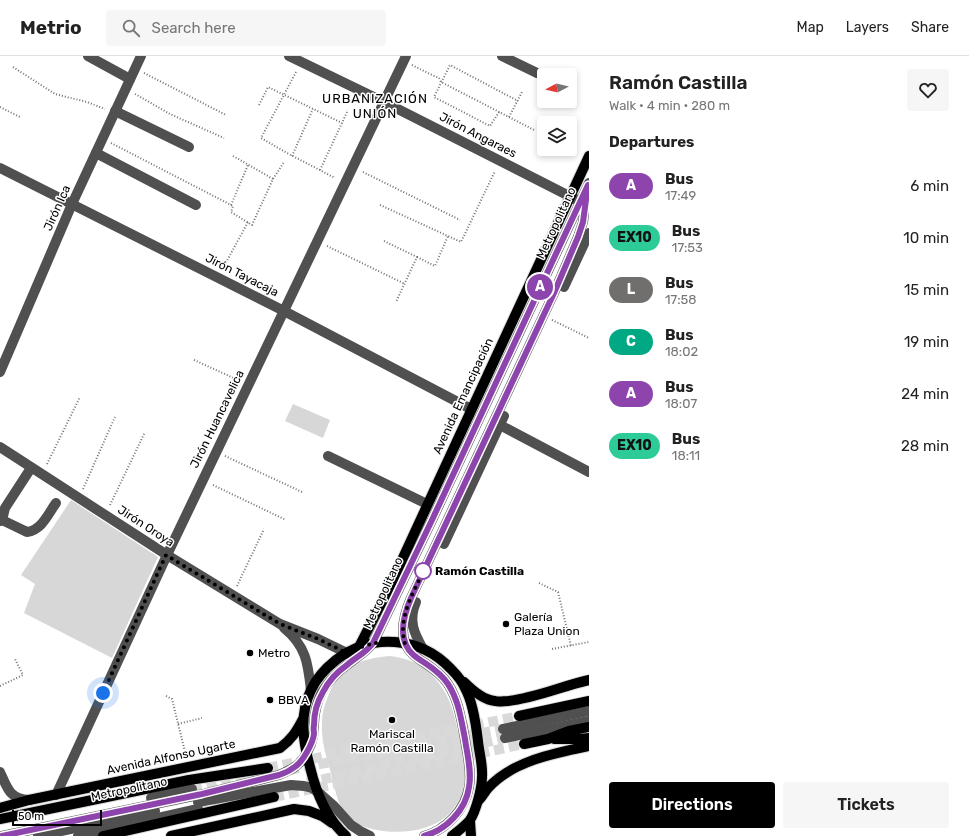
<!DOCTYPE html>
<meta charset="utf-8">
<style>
:root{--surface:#fff;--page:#f6f6f6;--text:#222;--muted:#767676;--line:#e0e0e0;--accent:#000}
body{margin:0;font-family:Rubik,sans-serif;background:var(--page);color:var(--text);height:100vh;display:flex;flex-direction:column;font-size:15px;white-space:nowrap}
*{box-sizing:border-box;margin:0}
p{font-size:13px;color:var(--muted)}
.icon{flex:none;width:22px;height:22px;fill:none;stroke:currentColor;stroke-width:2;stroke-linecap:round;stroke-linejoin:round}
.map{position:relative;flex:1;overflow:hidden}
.side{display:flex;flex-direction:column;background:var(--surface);width:380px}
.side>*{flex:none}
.badge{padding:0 8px;border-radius:13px;font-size:14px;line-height:26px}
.needle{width:26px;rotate:263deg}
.controls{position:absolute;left:537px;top:12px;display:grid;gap:8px}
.controls a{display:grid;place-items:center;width:40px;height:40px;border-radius:4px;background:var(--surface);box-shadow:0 2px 6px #0003;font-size:20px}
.scale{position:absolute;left:12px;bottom:10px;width:90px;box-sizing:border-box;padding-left:4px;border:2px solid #000;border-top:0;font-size:11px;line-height:14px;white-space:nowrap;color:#000;-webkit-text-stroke:3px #fff;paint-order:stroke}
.you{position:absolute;width:20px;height:20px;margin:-10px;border:3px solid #fff;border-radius:50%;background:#1a73e8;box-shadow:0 0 0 6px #1a73e833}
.map>.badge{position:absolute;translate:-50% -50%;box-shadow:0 0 0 2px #fff}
h2{padding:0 20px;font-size:15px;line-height:36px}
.round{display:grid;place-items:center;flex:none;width:42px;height:42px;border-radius:4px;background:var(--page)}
.overview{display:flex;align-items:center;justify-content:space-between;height:68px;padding:0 20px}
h1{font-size:19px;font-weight:600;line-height:30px}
.primary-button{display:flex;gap:8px;margin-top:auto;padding:8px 20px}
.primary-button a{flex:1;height:46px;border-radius:4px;background:var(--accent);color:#fff;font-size:16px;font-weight:600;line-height:46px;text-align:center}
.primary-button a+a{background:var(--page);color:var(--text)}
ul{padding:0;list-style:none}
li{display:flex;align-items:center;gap:12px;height:52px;padding:0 20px}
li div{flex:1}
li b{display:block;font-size:15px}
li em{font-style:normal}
li .badge{min-width:44px;font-weight:700;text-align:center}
header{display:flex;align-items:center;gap:24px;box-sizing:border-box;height:56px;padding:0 20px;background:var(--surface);border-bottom:1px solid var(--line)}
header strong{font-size:19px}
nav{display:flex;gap:22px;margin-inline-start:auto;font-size:14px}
.search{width:280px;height:36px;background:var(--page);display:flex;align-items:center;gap:10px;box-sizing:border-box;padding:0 14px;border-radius:4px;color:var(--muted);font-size:15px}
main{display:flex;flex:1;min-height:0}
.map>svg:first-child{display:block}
</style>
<header>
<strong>Metrio</strong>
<div class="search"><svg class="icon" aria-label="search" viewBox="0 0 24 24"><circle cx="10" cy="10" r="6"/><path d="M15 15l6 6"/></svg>Search here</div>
<nav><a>Map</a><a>Layers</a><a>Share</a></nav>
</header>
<main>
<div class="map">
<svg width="589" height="780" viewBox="0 0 589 780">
<rect width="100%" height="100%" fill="#fff"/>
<g fill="#d7d7d7">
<polygon points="293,348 330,364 323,382 285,365"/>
<polygon points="71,444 158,501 112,602 24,557 35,528 21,519"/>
<path d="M390 600C404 602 419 606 429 616 452 638 456 663 461 693 463 704 466 717 464 729 463 740 456 750 449 758 427 780 381 780 355 767 352 765 350 761 347 758 345 756 342 754 341 751 337 744 333 726 331 717 326 700 321 684 322 666 322 658 324 650 327 643 338 612 360 602 390 600Z"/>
</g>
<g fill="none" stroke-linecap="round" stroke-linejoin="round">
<g stroke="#d9d9d9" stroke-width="10" stroke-dasharray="10 5" stroke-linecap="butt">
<polyline points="289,714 503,673"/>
<polyline points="307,727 505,682"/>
<polyline points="192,733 256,720"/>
<polyline points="198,753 243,742"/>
</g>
<g stroke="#d9d9d9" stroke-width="10" stroke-dasharray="10 5" stroke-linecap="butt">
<polyline points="268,712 519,660"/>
<polyline points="274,741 524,688"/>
</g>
<g stroke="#dbdbdb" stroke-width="12">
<g id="major">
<polyline points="359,591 389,532 589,100"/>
<path d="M464 626C472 634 483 644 495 645 499 646 504 645 508 645 536 642 562 630 589 624"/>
<polyline points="519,660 589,645"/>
<polyline points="554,683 580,683 589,682"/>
<polyline points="524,688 548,683 569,675 589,671"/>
<path d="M479 744C483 740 485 735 489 731 513 705 555 697 589 690"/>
<path d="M0 752 29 744 280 692C292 683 296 676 303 663"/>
<polyline points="0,763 189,724 268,712"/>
<polyline points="470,765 471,780"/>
<polyline points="103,780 274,741"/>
<polyline points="171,780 294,753 309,755 322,760 332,767"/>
<path d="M346 780C327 763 316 736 310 711 303 686 299 659 311 634 316 623 326 612 336 604 371 577 420 580 451 613 456 618 462 625 465 632 473 646 476 668 478 685 479 696 483 709 482 721 482 732 476 755 470 764 466 769 457 776 452 780"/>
</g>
</g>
<g stroke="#727272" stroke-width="2" stroke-dasharray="1 2" stroke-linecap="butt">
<polyline points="412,9 430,18 439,22 441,26 534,74"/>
<polyline points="13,11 55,38 87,46 105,53"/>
<polyline points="296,16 261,82 287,97 335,122"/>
<polyline points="144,17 226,59"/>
<polyline points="135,38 170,58 224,82"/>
<polyline points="259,49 268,31 342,67"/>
<polyline points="0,51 20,61"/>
<polyline points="499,56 490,70 434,41 450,9 518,45"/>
<polyline points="509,61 522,36"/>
<polyline points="111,87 233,150 231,156 252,169 273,123 284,106"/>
<polyline points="233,100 273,123"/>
<polyline points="292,100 313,53"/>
<polyline points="320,114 348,54"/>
<polyline points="363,116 460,164"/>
<polyline points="231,149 248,109"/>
<polyline points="380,149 461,186 495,115"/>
<polyline points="384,185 417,201 396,246"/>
<polyline points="327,190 405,228"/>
<polyline points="417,201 435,210 448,180"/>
<polyline points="223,212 248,166"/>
<polyline points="552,264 589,282"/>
<polyline points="194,304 240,325"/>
<polyline points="225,400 302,436"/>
<polyline points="47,408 80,341"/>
<polyline points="213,429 286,464"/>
<polyline points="83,433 115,361"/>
<polyline points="110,449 145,376"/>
<polyline points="539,527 558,536 571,590"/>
<polyline points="237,530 264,473"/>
<polyline points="552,593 589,586"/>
<polyline points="0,630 23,619 15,603"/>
<polyline points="166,640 172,643 186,700"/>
<polyline points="178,668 202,662"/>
</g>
<g stroke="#505050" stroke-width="10">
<polyline points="88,0 130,23"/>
<polyline points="289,0 384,46 577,144"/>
<polyline points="502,0 537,17"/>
<polyline points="115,55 189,91"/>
<polyline points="96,97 196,149"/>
<polyline points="0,112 284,255 471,353"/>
<polyline points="564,231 589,177"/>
<polyline points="0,316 72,148 141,0"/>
<polyline points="500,369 589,416"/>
<polyline points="0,391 167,499 280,568 318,583 347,597"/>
<polyline points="328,400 427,448"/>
<path d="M2 464 27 476C42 474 48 458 56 447"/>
<polyline points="0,465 2,464 5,452 31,412"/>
<polyline points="444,488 504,360"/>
<path d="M416 546C408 565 414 577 423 593"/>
<path d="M284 572C306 590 308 607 311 634"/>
<polyline points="503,673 589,655"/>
<polyline points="505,682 589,665"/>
<path d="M0 716C7 731 9 743 29 744"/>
<polyline points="56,739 167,499 406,0"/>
<polyline points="151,742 192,733"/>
<polyline points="198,746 291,729 304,730 312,732 318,736 334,750 351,769 360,775 370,780"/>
<path d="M2 780 203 738 279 719C285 716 291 714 296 710 304 704 311 691 313 681 314 677 313 673 314 669 314 658 317 646 322 636 328 626 337 616 347 609 356 601 366 597 373 587L432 464 589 127"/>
<polyline points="38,780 155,755"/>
<polyline points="78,780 198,753"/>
<path d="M424 780C446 774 465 754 469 731 472 716 467 698 465 683 461 663 459 645 448 628 442 619 434 613 425 607 417 602 410 598 406 589 399 574 405 556 411 542L554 237 578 181 583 166 587 137"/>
</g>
<use href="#major" stroke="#000" stroke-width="10"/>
</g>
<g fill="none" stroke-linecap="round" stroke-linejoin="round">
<g stroke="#fff" stroke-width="9">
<path id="line" d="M2 780 202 738 279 719C285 717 291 714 296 710 303 705 313 687 314 678 314 675 313 672 314 669 314 658 317 646 323 636 328 626 337 616 347 609 356 601 366 597 373 587L432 464 588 129 583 166 578 181 554 237 411 542C405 556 399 574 406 589 410 598 417 602 425 607 434 613 442 619 448 628 459 645 461 663 465 683 467 698 472 715 469 731 466 754 446 774 424 780"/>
</g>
<use href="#line" stroke="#8e44ad" stroke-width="6"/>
<path stroke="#000" stroke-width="4" stroke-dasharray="0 7.2" d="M103 637 166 499 280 568 318 583 347 597C369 587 381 584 405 587 404 583 403 579 403 575 403 553 415 533 424 514L423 515"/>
</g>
<circle fill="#fff" stroke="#8e44ad" stroke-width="2" cx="423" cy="515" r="8"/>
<g fill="#000" stroke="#fff" stroke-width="1.5">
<circle cx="506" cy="568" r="4"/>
<circle cx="250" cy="597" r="4"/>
<circle cx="270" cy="644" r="4"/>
<circle cx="392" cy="664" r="4"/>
</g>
<g text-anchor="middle" stroke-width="3" stroke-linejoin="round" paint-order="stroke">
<g font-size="12" fill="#000" stroke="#fff">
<text transform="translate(478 79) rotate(27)" y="4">Jirón Angaraes</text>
<text transform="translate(57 152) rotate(-66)" y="4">Jirón Ica</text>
<text transform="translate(556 167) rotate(-65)" y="4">Metropolitano</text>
<text transform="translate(242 219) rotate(27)" y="4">Jirón Tayacaja</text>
<text transform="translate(463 340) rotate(-65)" y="4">Avenida Emancipación</text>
<text transform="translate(217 363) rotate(-64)" y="4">Jirón Huancavelica</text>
<text transform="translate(146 470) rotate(33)" y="4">Jirón Oroya</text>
<text transform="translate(383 537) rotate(-65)" y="4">Metropolitano</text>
<text transform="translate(171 701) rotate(-12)" y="4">Avenida Alfonso Ugarte</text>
<text transform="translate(129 733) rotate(-12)" y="4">Metropolitano</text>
</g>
<g font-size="12" font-weight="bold" fill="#000" stroke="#fff" text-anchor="start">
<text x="435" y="519">Ramón Castilla</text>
</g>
<g font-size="12" fill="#000" stroke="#fff" text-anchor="start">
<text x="514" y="565">Galería<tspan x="514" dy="14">Plaza Union</tspan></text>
<text x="258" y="601">Metro</text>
<text x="278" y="648">BBVA</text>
<text x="392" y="682" text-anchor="middle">Mariscal<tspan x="392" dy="14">Ramón Castilla</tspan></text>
</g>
<g font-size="13" letter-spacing="1" fill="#000" stroke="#fff">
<text x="375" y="47">URBANIZACIÓN<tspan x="375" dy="15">UNIÓN</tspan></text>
</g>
</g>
</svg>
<div class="controls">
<a><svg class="needle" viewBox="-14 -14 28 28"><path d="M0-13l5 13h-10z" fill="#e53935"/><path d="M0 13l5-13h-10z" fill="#767676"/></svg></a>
<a><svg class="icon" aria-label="layers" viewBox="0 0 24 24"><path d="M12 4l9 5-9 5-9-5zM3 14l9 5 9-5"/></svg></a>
</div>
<div class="scale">50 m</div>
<div class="you" style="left:103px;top:637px"></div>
<b class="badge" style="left:540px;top:231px;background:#8e44ad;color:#fff">A</b>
</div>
<section class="side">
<div class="overview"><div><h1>Ramón Castilla</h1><p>Walk · 4 min · 280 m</p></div><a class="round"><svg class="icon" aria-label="heart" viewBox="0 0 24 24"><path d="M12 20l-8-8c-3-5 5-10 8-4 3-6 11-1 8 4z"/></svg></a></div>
<h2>Departures</h2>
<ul>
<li><span class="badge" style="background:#8e44ad;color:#fff">A</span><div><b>Bus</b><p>17:49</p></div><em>6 min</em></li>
<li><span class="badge" style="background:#2dcb98;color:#111">EX10</span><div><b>Bus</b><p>17:53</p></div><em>10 min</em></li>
<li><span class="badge" style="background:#706f6d;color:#fff">L</span><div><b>Bus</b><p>17:58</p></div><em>15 min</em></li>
<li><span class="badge" style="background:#00a884;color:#fff">C</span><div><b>Bus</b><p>18:02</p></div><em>19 min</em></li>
<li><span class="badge" style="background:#8e44ad;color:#fff">A</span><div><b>Bus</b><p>18:07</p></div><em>24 min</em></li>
<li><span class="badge" style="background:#2dcb98;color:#111">EX10</span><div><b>Bus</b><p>18:11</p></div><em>28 min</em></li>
</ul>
<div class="primary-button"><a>Directions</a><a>Tickets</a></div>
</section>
</main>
